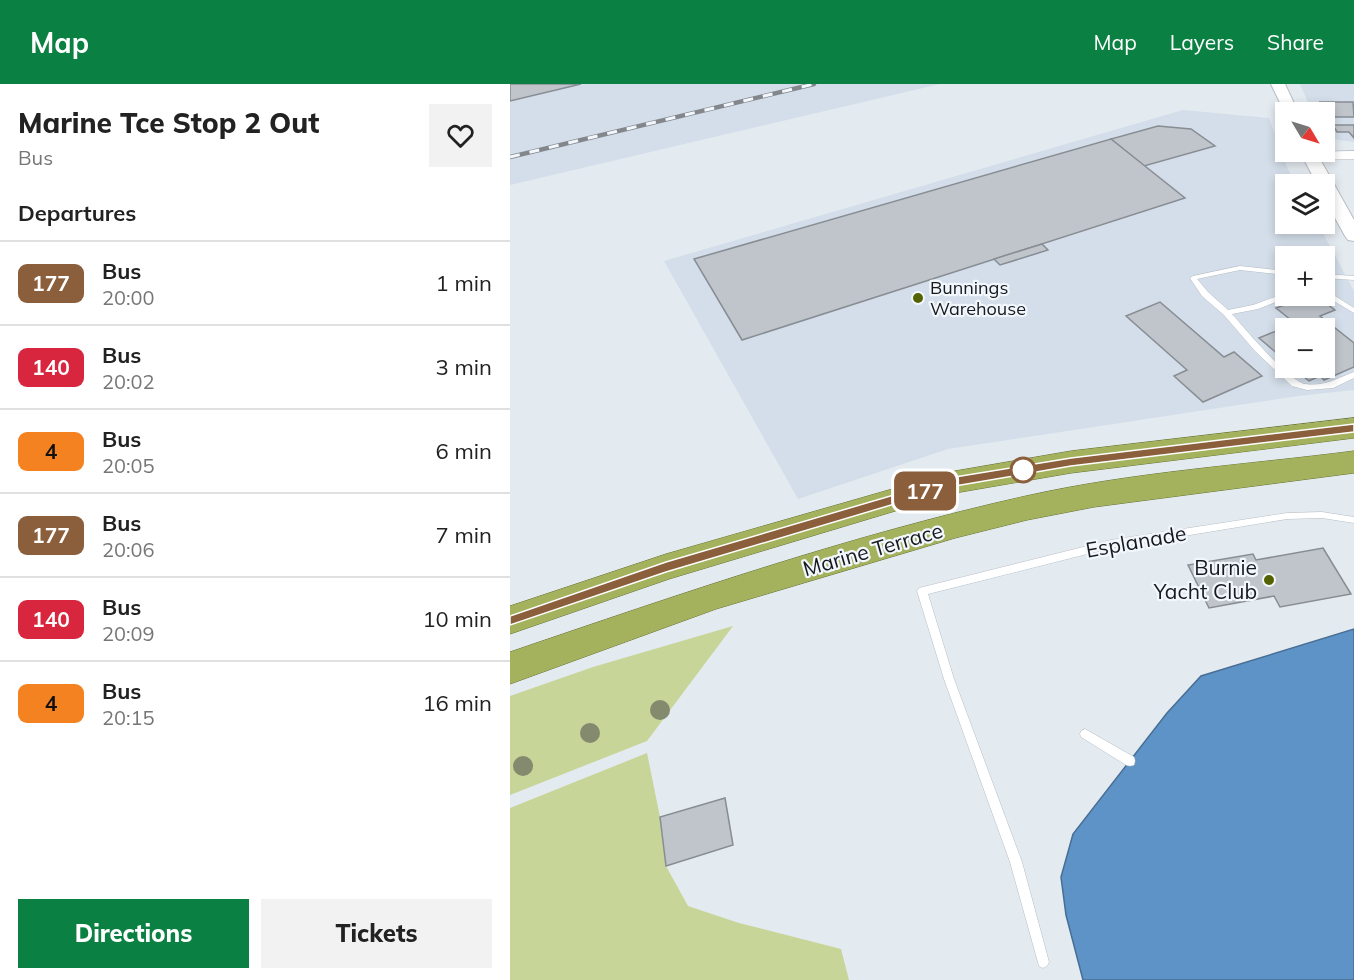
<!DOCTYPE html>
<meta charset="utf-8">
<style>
:root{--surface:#fff;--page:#f2f2f2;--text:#222;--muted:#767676;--line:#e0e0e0;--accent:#0b8043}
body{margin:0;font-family:Mulish,sans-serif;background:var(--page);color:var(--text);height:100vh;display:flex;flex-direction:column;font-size:22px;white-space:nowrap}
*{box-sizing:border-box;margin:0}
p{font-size:20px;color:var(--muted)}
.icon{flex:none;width:33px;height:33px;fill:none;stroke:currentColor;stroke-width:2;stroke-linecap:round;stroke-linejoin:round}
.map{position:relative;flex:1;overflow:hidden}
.details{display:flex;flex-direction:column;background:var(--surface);width:510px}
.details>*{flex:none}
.badge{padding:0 12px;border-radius:9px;font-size:21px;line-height:39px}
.needle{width:39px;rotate:128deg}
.controls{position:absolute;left:765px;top:18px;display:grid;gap:12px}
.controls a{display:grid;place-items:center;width:60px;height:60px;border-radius:0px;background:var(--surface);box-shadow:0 3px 9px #0003;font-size:30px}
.map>.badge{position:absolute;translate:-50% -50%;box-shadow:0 0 0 3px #fff}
h2{padding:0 18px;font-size:22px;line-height:54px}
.round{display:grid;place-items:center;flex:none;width:63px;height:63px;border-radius:0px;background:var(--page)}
.summary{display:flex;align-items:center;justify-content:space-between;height:102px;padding:0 18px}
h1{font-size:28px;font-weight:800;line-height:45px}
.primary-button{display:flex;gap:12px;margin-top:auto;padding:12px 18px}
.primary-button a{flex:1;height:69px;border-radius:0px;background:var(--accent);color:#fff;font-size:24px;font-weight:800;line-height:69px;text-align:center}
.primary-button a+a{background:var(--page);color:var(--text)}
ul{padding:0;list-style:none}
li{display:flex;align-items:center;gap:18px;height:84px;padding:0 18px;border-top:2px solid var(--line)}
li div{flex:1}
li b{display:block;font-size:22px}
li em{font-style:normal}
li .badge{min-width:66px;font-weight:700;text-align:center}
header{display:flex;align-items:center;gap:36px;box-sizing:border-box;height:84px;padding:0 30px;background:var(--accent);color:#fff}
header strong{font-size:28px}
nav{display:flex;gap:33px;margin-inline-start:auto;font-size:21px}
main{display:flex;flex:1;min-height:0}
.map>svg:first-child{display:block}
</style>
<header>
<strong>Map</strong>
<nav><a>Map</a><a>Layers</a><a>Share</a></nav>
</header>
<main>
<section class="details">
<div class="summary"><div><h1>Marine Tce Stop 2 Out</h1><p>Bus</p></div><a class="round"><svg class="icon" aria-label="heart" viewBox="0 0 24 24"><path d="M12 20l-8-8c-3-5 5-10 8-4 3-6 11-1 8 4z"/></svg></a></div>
<h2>Departures</h2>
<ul>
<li><span class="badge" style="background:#8b5e3c;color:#fff">177</span><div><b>Bus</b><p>20:00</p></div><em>1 min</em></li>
<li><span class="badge" style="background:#d7263d;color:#fff">140</span><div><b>Bus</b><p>20:02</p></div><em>3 min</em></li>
<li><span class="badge" style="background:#f58220;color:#111">4</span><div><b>Bus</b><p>20:05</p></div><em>6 min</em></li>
<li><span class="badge" style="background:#8b5e3c;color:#fff">177</span><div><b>Bus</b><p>20:06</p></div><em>7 min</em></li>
<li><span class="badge" style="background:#d7263d;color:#fff">140</span><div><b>Bus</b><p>20:09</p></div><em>10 min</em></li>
<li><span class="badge" style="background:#f58220;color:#111">4</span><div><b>Bus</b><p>20:15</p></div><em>16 min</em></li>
</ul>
<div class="primary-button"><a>Directions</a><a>Tickets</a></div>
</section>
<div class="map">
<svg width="844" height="896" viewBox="0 0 844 896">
<rect width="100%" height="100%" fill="#e3eaf0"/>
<g fill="#d3deea" fill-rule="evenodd">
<polygon points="0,0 430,0 0,101"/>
<polygon points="790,0 844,0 844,58 828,56 815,51 814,28 802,28"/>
<path d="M673 26 759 34 778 85 786 100H776V140H808L844 207V306L788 312 438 365 288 415 154 177ZM776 172H814V212H776ZM776 244H814V284H776Z"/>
</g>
<g fill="#c8d598">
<polygon points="223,542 137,657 0,711 0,612 83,583"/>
<polygon points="137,669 150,733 156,782 178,822 229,839 331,865 339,896 0,896 0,724"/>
</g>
<polygon fill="#5d93c7" stroke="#486e94" stroke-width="1.5" points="844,545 844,896 573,896 556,831 551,793 563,750 657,629 691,592"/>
<g fill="#bfc5cb" stroke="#888d93" stroke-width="1.5">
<polygon points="0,0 71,0 0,17"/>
<polygon points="810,18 843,18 844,33 818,33"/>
<polygon points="823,41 844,41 844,54 839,48 827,48"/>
<polygon points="648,42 681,45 705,62 634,82 601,55"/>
<polygon points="601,55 675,114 232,256 184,175"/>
<polygon points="532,160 538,166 490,181 484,175"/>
<polygon points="799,212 806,212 825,226 810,232 844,259 844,283 814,296 810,292 799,297 783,284 814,284 814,244 791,244 766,224"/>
<polygon points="650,218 714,273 724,268 752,292 693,318 664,292 677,286 616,232"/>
<polygon points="771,245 776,249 776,277 749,254"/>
<polygon points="813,464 841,510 770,523 764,512 699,524 678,481 743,470 746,476"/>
<polygon points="215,714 223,761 156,782 150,733"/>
</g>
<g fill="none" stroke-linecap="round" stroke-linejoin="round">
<g stroke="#b7bdc3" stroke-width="1">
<g id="service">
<path d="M730 182 776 187V191L730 186 687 195 698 208 718 226 743 221 776 209V212H779V213L748 225 722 230C735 245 779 297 795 300 815 303 827 294 844 288V294L823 304 797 306 782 302 745 267 714 231 692 212 680 194 683 192Z"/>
<polygon points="814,190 844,192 844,196 814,194"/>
<polygon points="814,205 844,224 844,229 814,211"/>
<polygon points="812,428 844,433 844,439 812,434 777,435 601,464 418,510 444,595 512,778 539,878 537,882 533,884 529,882 500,778 434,595 407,507 409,504 601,456 777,429"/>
<polygon points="575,645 624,673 625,677 624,681 620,682 616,681 571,653 570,650 571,647"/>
</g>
</g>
<g stroke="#b7bdc3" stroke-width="1">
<polygon id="minor" points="844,67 844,75 800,76 793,72 800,68"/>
</g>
<g stroke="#b7bdc3" stroke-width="2">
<g id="tertiary">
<polygon points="761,0 775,0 788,28 776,28 776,31"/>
<polygon points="790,68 806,68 844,136 844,157 838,156 835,152 814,114 814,100 807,100"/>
</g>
</g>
<g stroke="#64702c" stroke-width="1">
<g id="trunk">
<polygon points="844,334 844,354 561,389 445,409 159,495 0,550 0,522 156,470 445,387 561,367"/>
<path d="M844 367V389L584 423 517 436 445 454 206 525 0 600V568C170 510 341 451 516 412 623 388 735 381 844 367Z"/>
</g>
</g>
<use href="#service" fill="#fff" fill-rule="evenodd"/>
<use href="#minor" fill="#fff" fill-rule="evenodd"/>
<use href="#tertiary" fill="#fff" fill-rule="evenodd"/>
<use href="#trunk" fill="#a4b25e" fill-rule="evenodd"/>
<g stroke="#83878c" stroke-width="4.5">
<polyline id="rail" points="0,73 304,0"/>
</g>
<use href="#rail" stroke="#f1f7fd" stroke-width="3" stroke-dasharray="10" stroke-linecap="butt"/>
</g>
<g fill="#838a6e">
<circle cx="150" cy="626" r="10"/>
<circle cx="80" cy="649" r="10"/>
<circle cx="13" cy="682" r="10"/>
</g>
<polygon fill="#8b5e3c" stroke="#fff" stroke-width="1.5" points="844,340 844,348 561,382 445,402 156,488 0,541 0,532 156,478 445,393 561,374"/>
<g fill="#556202" stroke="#f1f7fd" stroke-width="2">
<circle cx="408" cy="214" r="6"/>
<circle cx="759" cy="496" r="6"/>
</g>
<circle fill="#fff" stroke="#8b5e3c" stroke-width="3" cx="513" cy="386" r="12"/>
<g text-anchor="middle" stroke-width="4.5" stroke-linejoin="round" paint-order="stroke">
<g font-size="18" fill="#17191c" stroke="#f1f7fd" text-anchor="start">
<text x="420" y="210">Bunnings<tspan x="420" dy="21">Warehouse</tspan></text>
</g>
<g font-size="21" fill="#17191c" stroke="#f1f7fd">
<text transform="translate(626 458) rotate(-10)" y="7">Esplanade</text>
<text transform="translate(363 466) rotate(-16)" y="7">Marine Terrace</text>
</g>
<g font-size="21" fill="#17191c" stroke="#f1f7fd" text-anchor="end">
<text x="747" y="491">Burnie<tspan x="747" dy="24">Yacht Club</tspan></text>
</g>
</g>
</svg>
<div class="controls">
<a><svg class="needle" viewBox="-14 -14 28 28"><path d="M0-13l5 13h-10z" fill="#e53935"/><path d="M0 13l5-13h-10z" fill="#767676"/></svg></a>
<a><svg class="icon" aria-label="layers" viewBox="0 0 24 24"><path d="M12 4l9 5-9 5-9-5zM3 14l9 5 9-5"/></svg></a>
<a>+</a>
<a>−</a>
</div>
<b class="badge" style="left:415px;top:407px;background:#8b5e3c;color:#fff">177</b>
</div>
</main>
